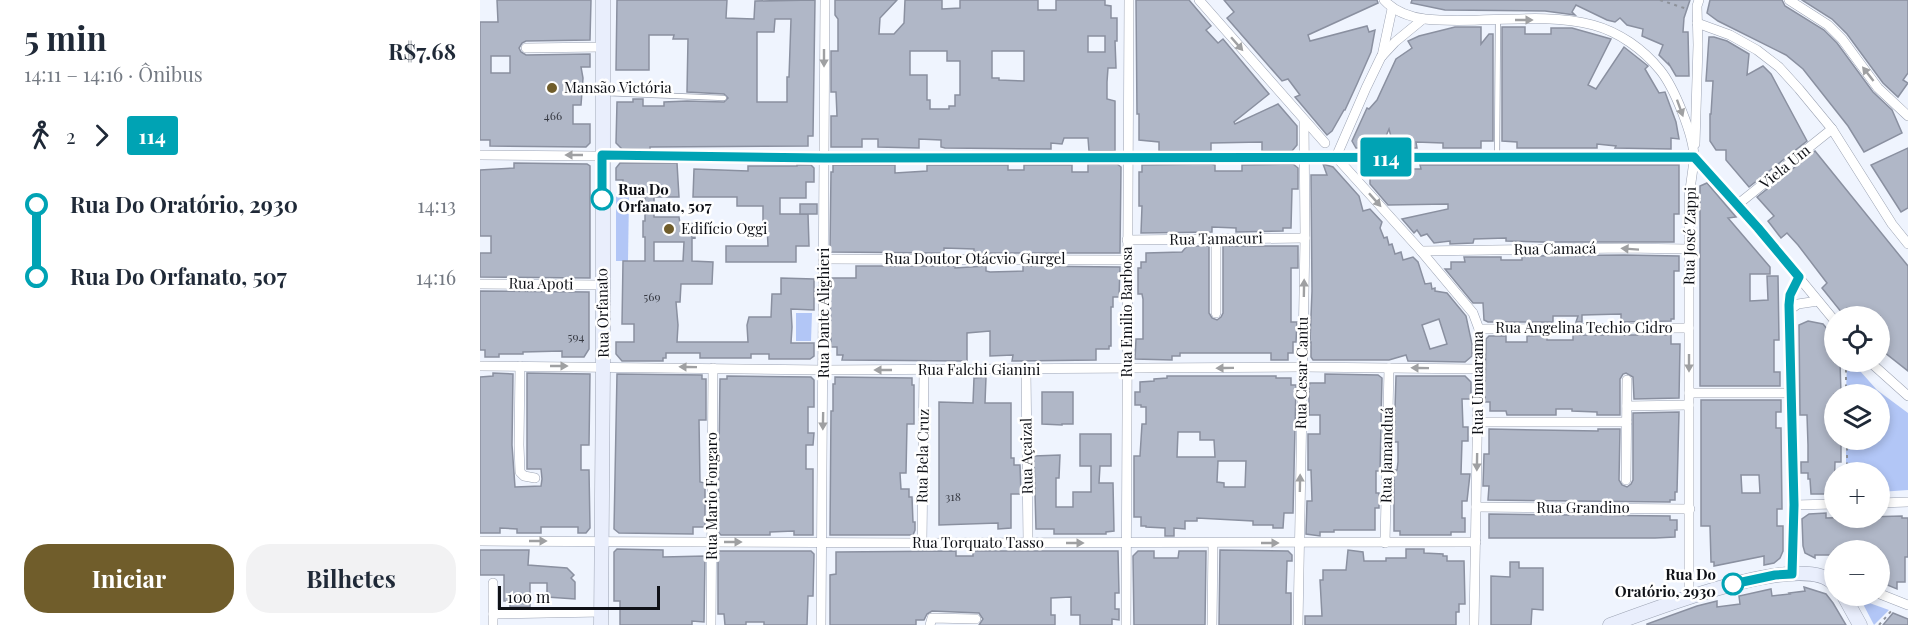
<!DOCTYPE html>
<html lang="pt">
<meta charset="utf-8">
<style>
:root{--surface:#fff;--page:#f2f2f3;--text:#1f2937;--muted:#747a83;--accent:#705d2b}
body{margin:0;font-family:"Playfair Display",serif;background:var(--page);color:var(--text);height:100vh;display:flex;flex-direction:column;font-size:22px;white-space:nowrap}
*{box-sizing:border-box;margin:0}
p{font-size:20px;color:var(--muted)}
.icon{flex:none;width:33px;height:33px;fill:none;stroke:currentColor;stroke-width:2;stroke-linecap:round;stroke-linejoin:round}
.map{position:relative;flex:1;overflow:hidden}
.details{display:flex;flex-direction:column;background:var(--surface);width:480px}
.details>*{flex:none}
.badge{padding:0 12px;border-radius:4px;font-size:21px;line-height:39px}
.controls{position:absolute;left:1344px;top:306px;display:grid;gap:12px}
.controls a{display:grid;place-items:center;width:66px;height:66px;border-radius:50%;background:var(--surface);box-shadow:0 3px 9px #0003;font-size:30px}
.scale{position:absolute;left:18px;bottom:15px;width:162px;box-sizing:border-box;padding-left:6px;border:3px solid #0f1117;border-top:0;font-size:16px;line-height:21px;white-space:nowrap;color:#0f1117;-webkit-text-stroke:4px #fff;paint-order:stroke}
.map>.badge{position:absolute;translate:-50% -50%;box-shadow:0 0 0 3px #fff}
.legs{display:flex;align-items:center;gap:9px;height:66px;padding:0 24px;font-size:20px}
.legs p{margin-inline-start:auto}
.summary{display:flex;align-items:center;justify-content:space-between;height:102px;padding:0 24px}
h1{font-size:33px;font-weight:700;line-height:45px}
.button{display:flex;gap:12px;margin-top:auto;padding:12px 24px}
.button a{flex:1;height:69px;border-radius:24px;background:var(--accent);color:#fff;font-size:24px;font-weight:700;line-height:69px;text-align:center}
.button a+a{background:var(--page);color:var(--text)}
ul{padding:0 24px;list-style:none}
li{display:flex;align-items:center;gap:21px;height:72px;font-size:22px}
li i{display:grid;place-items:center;width:9px;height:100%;margin:0 8px;background:currentColor}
li i::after{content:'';width:15px;height:15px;margin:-8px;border:4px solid;border-radius:50%;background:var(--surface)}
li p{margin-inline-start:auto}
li:first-child i{background:linear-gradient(#0000 50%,currentColor 0)}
li:last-child i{background:linear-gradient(currentColor 50%,#0000 0)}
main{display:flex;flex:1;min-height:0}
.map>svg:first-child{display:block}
</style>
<main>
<section class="details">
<div class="summary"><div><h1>5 min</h1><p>14:11 – 14:16 · Ônibus</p></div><b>R$7.68</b></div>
<div class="legs"><svg class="icon" aria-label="walk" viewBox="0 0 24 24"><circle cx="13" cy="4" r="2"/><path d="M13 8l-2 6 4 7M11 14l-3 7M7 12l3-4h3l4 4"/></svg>2<svg class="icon" aria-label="forward" viewBox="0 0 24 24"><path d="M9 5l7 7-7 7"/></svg><b class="badge" style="background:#00a3b4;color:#fff">114</b></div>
<ul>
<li><i style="color:#00a3b4"></i><b>Rua Do Oratório, 2930</b><p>14:13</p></li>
<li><i style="color:#00a3b4"></i><b>Rua Do Orfanato, 507</b><p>14:16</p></li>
</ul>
<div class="button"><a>Iniciar</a><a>Bilhetes</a></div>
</section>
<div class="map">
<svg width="1428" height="625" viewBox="0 0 1428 625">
<rect width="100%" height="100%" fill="#eff4fe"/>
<g fill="#b2c6f6">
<polygon points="136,196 149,196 148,261 136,261"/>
<polygon points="316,313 332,313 331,341 316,341"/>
<polygon points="1367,362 1372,362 1397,390 1428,413 1428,490 1400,492 1400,472 1366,472 1366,440 1400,440 1400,394 1366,394"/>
<polygon points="1381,600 1409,610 1394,625"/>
</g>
<g fill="#b0b7c7" stroke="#8a90a0" stroke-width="1.5" fill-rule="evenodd">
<path d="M17 0H111L110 40 46 41 42 43 39 48 41 52 46 55 110 54V67H101L103 78 101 105H93V124H110V143L106 147 10 146V140H0V22H18ZM11 56H30V73H11Z"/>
<path d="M137 0H247L246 18 274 19 275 1 335 0 333 136H328V146L170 147V150L142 149 136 143 137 102H153V99H163V106H184V102L207 101 244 102 248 98 244 94 207 92 208 39H193L194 35H169V70H136ZM295 19H311L309 77H307V102H277V32H294Z"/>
<path d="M355 0H417L400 18 399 34H414L424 23 425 0H462V9L480 8V0H558V10H576V0H625V5L631 6V18H637V41H635L636 68H628L627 82V99L635 101V151H609L608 138H584L582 144 571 143V149L465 148 461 147V140L439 139V148L398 147V139H382V147H351V116H357L356 92H351V51H358V19L355 15ZM608 36H625V52H608ZM430 51H467V61H480V95H475V106H469V109H450V100H447V75H430ZM512 51H544V81L519 80V78H512Z"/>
<polygon points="656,0 709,0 731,26 726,30 738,43 743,39 789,94 754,122 755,124 798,104 817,126 817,145 812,151 782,151 782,142 731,143 731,151 679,151 679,142 659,140 659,114 657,114"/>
<polygon points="744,0 897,0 898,3 828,35 830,41 887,26 889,32 895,30 891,52 877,84 865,110 864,110 852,131 847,135 815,97 820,95 808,79 802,81 747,18 754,12"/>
<polygon points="932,0 1210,0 1204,18 1203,32 1208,32 1209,76 1196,76 1189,64 1189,65 1179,55 1183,45 1162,36 1163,29 1147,25 1140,18 1135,22 1127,20 1096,5 1092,12 1095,15 1065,11 965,10 931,3"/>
<polygon points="1230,0 1302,0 1305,6 1344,30 1357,43 1393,92 1412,110 1422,133 1384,152 1368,126 1323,69 1306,55 1238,21 1227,13"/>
<polygon points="1322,0 1428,0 1428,73 1423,80 1428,83 1418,97 1403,83 1367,34 1352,19"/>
<polygon points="975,27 1001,27 1001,44 1009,34 1013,34 1013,141 1001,141 1001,148 963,148 963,143 936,142 937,148 914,148 909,129 901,148 876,148 872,141 887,108 889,109 897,100 916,59 932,48 928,41 939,36"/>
<polygon points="1022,27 1045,27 1045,34 1071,34 1071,28 1092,28 1131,39 1108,85 1116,89 1144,47 1168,66 1165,69 1179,93 1185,92 1196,122 1199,139 1191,138 1191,149 1135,148 1136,146 1117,144 1117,148 1037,148 1037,142 1022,141"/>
<polygon points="1229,37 1234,37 1247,41 1269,54 1267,75 1283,66 1291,74 1327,141 1269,187 1246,160 1246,150 1236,150 1230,141 1230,114 1231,114 1233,81 1226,81"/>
<polygon points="1428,148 1428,208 1421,212 1391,165"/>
<polygon points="1335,151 1428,266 1428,371 1404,352 1408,346 1400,336 1400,316 1374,316 1367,308 1362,313 1342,288 1347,283 1318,245 1307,233 1301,238 1288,221 1294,216 1277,197"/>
<polygon points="34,163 107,164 110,166 110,278 0,277 0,253 11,253 11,236 0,236 0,170 34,168"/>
<path d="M140 163H197L199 197H174V217H199L200 224 215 223V238L212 237V261L233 262 232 284H201L200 302H196L198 325 197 342H268L267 325 269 317H291L292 294H301V278L334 279V310L311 309 312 327 311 343H334V356L330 359H289V354H271V358H220V353H186V358H183V361H142L136 354V342H154V324H142L143 261H165V237H163V221H165V197L143 196V180H136V168ZM174 242H204L203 261H174Z"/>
<polygon points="608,164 637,164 641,167 640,253 494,253 494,249 464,248 464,253 350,252 351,172 353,172 353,165 415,165 415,173 447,171 447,165 528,165 528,170 544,170 544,165 592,165 592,172 608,172"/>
<polygon points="731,164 735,165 735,171 762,171 762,165 813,164 818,168 818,189 812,189 811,228 803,228 803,231 756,232 756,228 732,227 732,232 661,233 662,206 659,206 659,172 662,172 662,165"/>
<path d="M843 164 853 167 879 196 883 211 890 209 902 222 900 228 904 238 907 237 909 245 912 244 915 254 921 252 923 260 933 257 938 262 945 284 951 283 952 289 955 288V291L967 293 986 316 992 344V356L985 362 928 361 926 355 909 360H833L831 357V342H830L832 291 831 175H847ZM959 319 967 344 950 349 942 325Z"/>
<polygon points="902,164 923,165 923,169 941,169 940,165 1199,165 1199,214 1194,214 1194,242 1062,242 1026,241 1026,238 994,239 993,243 970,244 970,241 954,243 947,234 941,236 937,230 934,233 922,219 968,209 968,204 908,205 890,184 890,170 902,170"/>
<polygon points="317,165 331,165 334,168 334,182 326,182 326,198 300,198 300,214 328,214 329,246 316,246 316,262 246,262 246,246 288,246 287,225 283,225 283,206 257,206 257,197 213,197 214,169 268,171 268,166 317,166"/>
<polygon points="1227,183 1256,217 1248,218 1290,267 1290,274 1270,274 1270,301 1288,300 1287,276 1298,276 1299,340 1294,340 1294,372 1300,372 1300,386 1220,386 1220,186"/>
<rect x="320" y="204" width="17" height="10"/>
<polygon points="707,246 729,246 729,313 732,318 737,320 741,317 743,313 743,246 818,246 818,268 811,268 811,322 817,322 816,342 813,342 813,353 808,353 808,360 791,360 791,353 700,353 700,356 692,356 692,360 655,359 656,339 663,339 663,299 662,294 658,294 658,268 661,268 661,262 666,262 666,253 702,252"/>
<polygon points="1144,255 1199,256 1199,271 1194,271 1194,319 1191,319 1191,321 1141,322 1141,314 1102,315 1102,322 1096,322 1098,316 1073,316 1073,322 1008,322 1004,320 1003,303 993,303 965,269 971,269 971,262 985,262 984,257 1021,257 1021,260 1042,260 1042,256"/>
<polygon points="376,266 475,266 475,268 506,266 506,271 510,272 543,271 543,266 640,267 639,297 633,297 633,307 631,307 631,346 629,346 629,349 616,349 616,360 532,361 533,355 510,356 510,331 487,333 487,361 362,360 363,355 357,355 357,347 351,347 350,278 376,278"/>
<polygon points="0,291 109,292 109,349 104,357 82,357 82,351 43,352 43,354 19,354 19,357 5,357 5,350 0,350"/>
<polygon points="1328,321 1343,324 1354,337 1354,362 1360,362 1361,394 1354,394 1354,413 1352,413 1351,422 1351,431 1354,431 1354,440 1361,440 1361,462 1355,462 1354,494 1331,494 1330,479 1328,479 1328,473 1321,473 1321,462 1328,462 1328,445 1327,415 1320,415 1319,325"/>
<polygon points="1067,335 1067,340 1093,340 1093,335 1191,335 1191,344 1200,344 1199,398 1154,399 1153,377 1146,373 1143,374 1140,379 1140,415 1117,415 1117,412 1092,411 1092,409 1076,409 1076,415 1027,415 1026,411 1010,411 1010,402 1005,402 1006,339 1009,336 1026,336 1026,342 1047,342 1047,336"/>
<polygon points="13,373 33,374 32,445 35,487 61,486 62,479 61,469 47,469 47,373 110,374 109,445 101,445 101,470 109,470 110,528 106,533 98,533 98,527 61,527 61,533 37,533 37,529 20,528 20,533 0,533 0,377 13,376"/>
<polygon points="137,374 222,375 222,379 226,379 226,420 219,420 220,482 225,483 225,527 213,527 213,534 139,533 134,529"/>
<polygon points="845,374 898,375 902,378 900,471 896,471 896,493 899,493 899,508 895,508 895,530 854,530 854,532 840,532 840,536 826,534 827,501 832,501 831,470 828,470 828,434 840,434 840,415 829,415 829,386 830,383 845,383"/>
<polygon points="247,376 331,377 334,380 334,407 328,407 328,433 334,433 333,445 326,445 326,469 333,469 333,535 314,535 314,531 290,532 290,535 241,535 238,532 240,379 247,379"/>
<path d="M687 376H796V378H811V385H816L813 513H804L803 528H793V525H773V521L717 518V521H705V529L694 528V536H685V528L666 527V526H661V517H654V456H660L662 424H666V407H661V405H655V392H660V382L674 381V379L687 378ZM698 432H720V440H734L735 457H697ZM738 461H766L765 487H744V483L737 482Z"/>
<polygon points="916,376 985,376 991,382 991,399 982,399 983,427 988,427 988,441 982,441 981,474 990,474 987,501 982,501 982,518 985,518 985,532 971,532 971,535 920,535 920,531 914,531 914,470 917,470 918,462 918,442 914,442"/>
<polygon points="355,377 432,378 432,385 434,385 434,424 427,424 426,473 420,473 421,489 429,489 429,497 432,497 433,522 435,522 435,530 433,535 350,535 351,411 353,411 353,384 355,384"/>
<polygon points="506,377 505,403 531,403 531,458 534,458 534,465 540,465 541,494 531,494 531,528 518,529 518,523 459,525 459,402 493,403 494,378"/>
<polygon points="562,392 593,392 593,424 582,424 582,425 562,424"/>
<path d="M1221 400H1301V412H1296V428H1301L1302 509H1297V526H1303V551L1300 558 1294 563 1284 565V556L1234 566V562H1231L1230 526H1221ZM1261 475H1279L1280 493H1262Z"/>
<polygon points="1199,412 1197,492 1195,492 1195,500 1190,500 1190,502 1008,500 1009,486 1003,486 1004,454 1009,454 1009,429 1118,431 1118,429 1140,429 1139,480 1142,485 1147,487 1151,484 1153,480 1153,413"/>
<polygon points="600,434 631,434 631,466 620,466 619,483 633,483 634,531 626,532 626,534 574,534 574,529 556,529 554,456 580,455 579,478 576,478 576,507 593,507 593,492 611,492 611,466 600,466"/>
<polygon points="1346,513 1346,518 1422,516 1422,518 1428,518 1428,557 1425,557 1425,582 1417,582 1417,589 1400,582 1400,550 1354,550 1354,555 1335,555 1335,558 1325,553 1323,546 1322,519 1329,514"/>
<polygon points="1009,514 1190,516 1190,520 1197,520 1197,530 1195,530 1195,537 1175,538 1009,538"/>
<polygon points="137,549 183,550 183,557 225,556 224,622 212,621 212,625 140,625 140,601 134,601 134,552"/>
<polygon points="926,549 944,549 944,553 963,554 963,556 967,556 967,561 984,561 985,604 979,604 979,612 976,612 976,625 825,625 825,616 842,616 840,580 843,580 843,570 866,570 868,550 883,552 884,561 906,561 906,558 926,558"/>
<polygon points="0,550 49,550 48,565 87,568 94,575 91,578 95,582 95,599 67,597 67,583 50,583 50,607 30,607 30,601 24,601 24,575 0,575"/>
<polygon points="740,550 808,551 812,555 812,561 807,561 806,593 811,593 811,625 739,625"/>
<polygon points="238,551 331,551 334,554 333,596 328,596 327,625 284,625 284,622 266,622 266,625 245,625 244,614 238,614"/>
<polygon points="476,551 476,556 493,556 493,551 638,551 639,593 635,593 635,609 639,609 639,620 632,619 632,625 600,625 600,615 591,615 591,597 571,598 571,615 575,615 575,625 499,625 503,619 499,613 452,611 447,614 444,620 436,620 436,625 350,625 350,575 356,574 356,552"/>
<polygon points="658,551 674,551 674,558 698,558 699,551 726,551 725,625 654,625 653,556"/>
<polygon points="1030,562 1039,562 1039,568 1063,568 1063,610 1052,609 1051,625 1011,625 1011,576 1030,577"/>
<polygon points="1324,587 1346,594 1353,603 1366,625 1167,625 1167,624 1217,606 1237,601 1237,607 1260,604 1259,596 1291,589 1292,596 1310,594 1309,593 1325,591"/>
<polygon points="1413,613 1428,619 1428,625 1403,625"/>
</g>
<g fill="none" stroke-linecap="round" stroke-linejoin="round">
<g stroke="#9ca3b3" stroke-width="6">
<g id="lane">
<polyline points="125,93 244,98"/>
<polyline points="1017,157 1018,19"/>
</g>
</g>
<g stroke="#9ca3b3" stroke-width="10">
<g id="street">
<polyline points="719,0 845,143"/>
<path d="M904 0C914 11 930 17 945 19 997 25 1062 11 1113 25 1139 32 1163 49 1180 70 1194 87 1214 136 1214 158 1213 172 1210 186 1209 199V597"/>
<polyline points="1309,0 1348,25 1362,39 1398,88 1428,116"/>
<polyline points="1217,23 1250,35 1277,50 1299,67 1319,89 1352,129 1412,224 1428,244"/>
<polyline points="46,48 123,47"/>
<polyline points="902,56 912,9"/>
<polyline points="1215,144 1218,45 1217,6 1219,0"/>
<polyline points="0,155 344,158 1214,157"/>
<polyline points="856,157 941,251 993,313 999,329 994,625"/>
<polyline points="856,157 886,88 901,57 915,42 943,19"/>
<polyline points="1214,157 1278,228 1354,320"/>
<polyline points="1257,205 1352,129"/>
<polyline points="736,239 736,313"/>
<polyline points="647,240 825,238"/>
<polyline points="941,251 1144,248 1209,249"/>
<polyline points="344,259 647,260"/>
<polyline points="0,284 122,285"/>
<polyline points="1309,310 1318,304 1338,301"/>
<polyline points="999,329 1209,328"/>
<polyline points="1390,362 1428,396"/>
<polyline points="0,366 344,370 822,367 998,369"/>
<polyline points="40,366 39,445 40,472 44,476 55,478"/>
<polyline points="546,370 548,543"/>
<polyline points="1209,393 1311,393"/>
<polyline points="1147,406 1209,405"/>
<polyline points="998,422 1147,422"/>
<polyline points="1146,480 1147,380"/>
<polyline points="1400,503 1428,502"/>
<polyline points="1314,505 1354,504"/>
<polyline points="996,507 1210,509"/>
<polyline points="0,541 442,543 996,542"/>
<polyline points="442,543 444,370"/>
<polyline points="905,543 909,368"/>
<polyline points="1312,574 1314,505 1309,305 1310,295 1319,277"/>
<polyline points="13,583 13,625"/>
<polyline points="1400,594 1428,605"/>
<polyline points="13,614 121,612"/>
<polyline points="231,625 233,368"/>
<polyline points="341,625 345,0"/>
<polyline points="450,625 452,618 496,619"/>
<polyline points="646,625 649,0"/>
<polyline points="732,625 733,543"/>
<polyline points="818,625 825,238 824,121"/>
</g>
</g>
<g stroke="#9ca3b3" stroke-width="15">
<g id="secondary">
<polyline points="1364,596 1380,625"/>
<polyline points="121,625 123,367 123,0"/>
<path d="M1130 625C1170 611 1324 549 1354 584"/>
</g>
</g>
<g stroke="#8d9199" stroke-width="2" stroke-dasharray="3 4.5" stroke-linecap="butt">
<polyline points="1180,0 1207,9"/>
<polyline points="1366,362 1366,394"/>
<polyline points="1367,440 1367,472"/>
<polyline points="1399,625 1413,609"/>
</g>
<use href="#lane" stroke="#fff" stroke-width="4.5"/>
<use href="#street" stroke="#fff" stroke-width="9"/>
<use href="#secondary" stroke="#e9eefc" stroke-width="14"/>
</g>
<defs><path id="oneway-solid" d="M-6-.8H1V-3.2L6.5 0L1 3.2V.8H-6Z" transform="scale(1.5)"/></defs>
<g fill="#9fa0a2">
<use href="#oneway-solid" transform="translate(1044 20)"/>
<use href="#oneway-solid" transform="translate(757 44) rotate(49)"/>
<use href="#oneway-solid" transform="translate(344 58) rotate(90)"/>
<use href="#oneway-solid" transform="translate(1388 74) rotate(-128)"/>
<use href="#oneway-solid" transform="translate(1200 108) rotate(70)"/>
<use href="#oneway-solid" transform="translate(94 155) rotate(-180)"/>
<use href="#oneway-solid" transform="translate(895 200) rotate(48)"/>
<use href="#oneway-solid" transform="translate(1150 249) rotate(-176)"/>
<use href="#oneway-solid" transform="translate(824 288) rotate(-89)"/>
<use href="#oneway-solid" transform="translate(1209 363) rotate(90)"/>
<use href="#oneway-solid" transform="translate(79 366)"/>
<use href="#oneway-solid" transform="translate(208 367) rotate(-179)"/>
<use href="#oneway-solid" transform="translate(745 368) rotate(179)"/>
<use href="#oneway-solid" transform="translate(940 368) rotate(-179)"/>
<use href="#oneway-solid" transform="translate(403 370) rotate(180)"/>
<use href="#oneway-solid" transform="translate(343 421) rotate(91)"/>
<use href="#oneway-solid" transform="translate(997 462) rotate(91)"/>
<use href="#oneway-solid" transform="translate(820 483) rotate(-89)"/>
<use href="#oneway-solid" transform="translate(58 541)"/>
<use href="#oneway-solid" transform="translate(253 542)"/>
<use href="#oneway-solid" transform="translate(595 543)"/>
<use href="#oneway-solid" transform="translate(790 543)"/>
</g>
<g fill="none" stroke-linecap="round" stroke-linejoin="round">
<g stroke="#fff" stroke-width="14">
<polyline id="line-1" points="122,199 122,155 344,158 1214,157 1278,228 1319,277 1310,295 1309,305 1314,505 1312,574 1295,575 1253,584"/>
</g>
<use href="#line-1" stroke="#00a3b4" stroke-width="9"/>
</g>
<g fill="#705d2b" stroke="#fff" stroke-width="2">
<circle cx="72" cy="88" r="6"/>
<circle cx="189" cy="229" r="6"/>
</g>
<g fill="#fff" stroke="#00a3b4" stroke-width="3">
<circle cx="122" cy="199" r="10"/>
<circle cx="1253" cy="584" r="10"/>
</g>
<g text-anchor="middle" stroke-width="5" stroke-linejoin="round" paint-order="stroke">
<g font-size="12" fill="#373a43">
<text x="73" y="120">466</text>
<text x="172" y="301">569</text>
<text x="96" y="341">594</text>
<text x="473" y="501">318</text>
</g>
<g font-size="15" fill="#0f1117" stroke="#fff" text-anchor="start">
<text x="84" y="93">Mansão Victória</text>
<text x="201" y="234">Edifício Oggi</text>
</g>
<g font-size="15" fill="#0f1117" stroke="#fff">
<text transform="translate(1305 167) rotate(-39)" y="5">Viela Um</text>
<text transform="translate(1210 236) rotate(-89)" y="5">Rua José Zappi</text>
<text transform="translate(736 239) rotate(-1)" y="5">Rua Tamacuri</text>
<text transform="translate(1075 249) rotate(-1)" y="5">Rua Camacá</text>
<text x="495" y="264">Rua Doutor Otácvio Gurgel</text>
<text transform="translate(61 284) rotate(1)" y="5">Rua Apoti</text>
<text transform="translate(647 312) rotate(-90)" y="5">Rua Emilio Barbosa</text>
<text transform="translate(123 313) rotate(-91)" y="5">Rua Orfanato</text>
<text transform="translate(344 313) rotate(-90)" y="5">Rua Dante Alighieri</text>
<text x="1104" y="333">Rua Angelina Techio Cidro</text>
<text x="499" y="375">Rua Falchi Gianini</text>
<text transform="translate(822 373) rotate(-89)" y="5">Rua Cesar Cantu</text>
<text transform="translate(998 383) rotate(-90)" y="5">Rua Umuarama</text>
<text transform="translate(907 455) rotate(-89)" y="5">Rua Jamanduá</text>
<text transform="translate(443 456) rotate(-89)" y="5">Rua Bela Cruz</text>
<text transform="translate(547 456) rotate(-91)" y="5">Rua Açaizal</text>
<text transform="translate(232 496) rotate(-90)" y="5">Rua Mario Fongaro</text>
<text x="1103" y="513">Rua Grandino</text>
<text x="498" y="548">Rua Torquato Tasso</text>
</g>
<g font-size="15" font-weight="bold" fill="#0f1117" stroke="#fff" text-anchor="start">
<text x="138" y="195">Rua Do<tspan x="138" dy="17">Orfanato, 507</tspan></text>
<text x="1236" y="580" text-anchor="end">Rua Do<tspan x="1236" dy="17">Oratório, 2930</tspan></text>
</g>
</g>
</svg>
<div class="controls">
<a><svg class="icon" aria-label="locate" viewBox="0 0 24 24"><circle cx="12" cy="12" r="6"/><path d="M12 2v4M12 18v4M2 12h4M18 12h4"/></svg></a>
<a><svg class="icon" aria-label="layers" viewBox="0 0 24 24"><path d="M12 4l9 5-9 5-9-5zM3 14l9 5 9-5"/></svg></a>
<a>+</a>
<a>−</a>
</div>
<div class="scale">100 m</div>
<b class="badge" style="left:906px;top:157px;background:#00a3b4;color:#fff">114</b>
</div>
</main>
